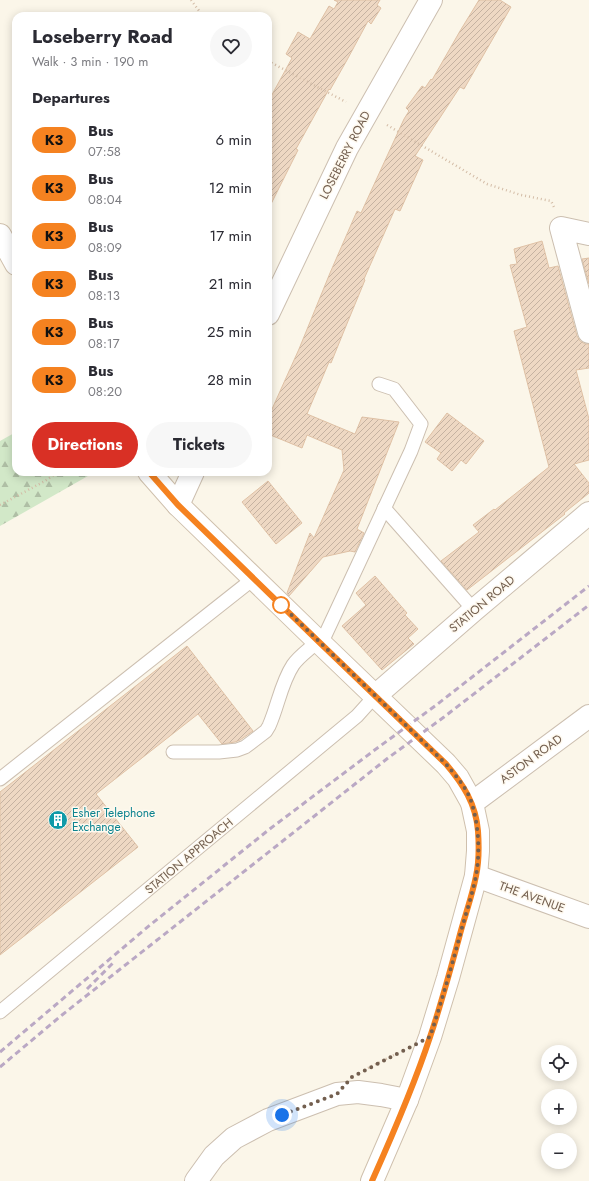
<!DOCTYPE html>
<meta charset="utf-8">
<style>
:root{--surface:#fff;--page:#f7f7f7;--text:#2b2b33;--muted:#7c7c81;--accent:#d93025}
body{margin:0;font-family:Jost,sans-serif;background:var(--page);color:var(--text);height:100vh;display:flex;flex-direction:column;font-size:15px;white-space:nowrap}
*{box-sizing:border-box;margin:0}
p{font-size:13px;color:var(--muted)}
.icon{flex:none;width:22px;height:22px;fill:none;stroke:currentColor;stroke-width:2;stroke-linecap:round;stroke-linejoin:round}
.map{position:relative;flex:1;overflow:hidden}
.side{position:absolute;left:12px;top:12px;width:260px;height:464px;display:flex;flex-direction:column;background:var(--surface);border-radius:12px;box-shadow:0 2px 10px #0003}
.side>*{flex:none}
.badge{padding:0 8px;border-radius:13px;font-size:14px;line-height:26px}
.tools{position:absolute;left:541px;top:1045px;display:grid;gap:8px}
.tools a{display:grid;place-items:center;width:36px;height:36px;border-radius:50%;background:var(--surface);box-shadow:0 2px 10px #0003;font-size:20px}
.you{position:absolute;width:20px;height:20px;margin:-10px;border:3px solid #fff;border-radius:50%;background:#1a73e8;box-shadow:0 0 0 6px #1a73e833}
.map>.badge{position:absolute;translate:-50% -50%;box-shadow:0 0 0 2px #fff}
h2{padding:0 20px;font-size:15px;line-height:36px}
.round{display:grid;place-items:center;flex:none;width:42px;height:42px;border-radius:21px;background:var(--page)}
.overview{display:flex;align-items:center;justify-content:space-between;height:68px;padding:0 20px}
h1{font-size:19px;font-weight:700;line-height:30px}
.button{display:flex;gap:8px;margin-top:auto;padding:8px 20px}
.button a{flex:1;height:46px;border-radius:24px;background:var(--accent);color:#fff;font-size:16px;font-weight:700;line-height:46px;text-align:center}
.button a+a{background:var(--page);color:var(--text)}
ul{padding:0;list-style:none}
li{display:flex;align-items:center;gap:12px;height:48px;padding:0 20px}
li div{flex:1}
li b{display:block;font-size:15px}
li em{font-style:normal}
li .badge{min-width:44px;font-weight:700;text-align:center}
.map>svg:first-child{display:block}
</style>
<div class="map">
<svg width="589" height="1181" viewBox="0 0 589 1181">
<defs>
<pattern id="forest-firs" width="22" height="20" patternUnits="userSpaceOnUse"><rect width="22" height="20" fill="#d2e8c8"/><path d="M5 1l3.5 6h-7zM16 11l3.5 6h-7z" fill="#afbfa5"/></pattern>
<pattern id="building-hatch" width="6" height="6" patternUnits="userSpaceOnUse"><rect width="6" height="6" fill="#eed8c3"/><path d="M-1 1l2-2M0 6l6-6M5 7l2-2" fill="none" stroke="#c5b2a1"/></pattern>
</defs>
<rect width="100%" height="100%" fill="#fbf6e9"/>
<polygon fill="url(#forest-firs)" points="16,432 16,472 95,472 0,526 0,441"/>
<g fill="url(#building-hatch)" stroke="#dfc1a5">
<polygon points="334,0 380,0 377,5 381,8 371,24 368,21 347,60 330,90 329,89 296,149 298,150 268,210 268,102 292,58 286,54 298,32 310,39 329,6 334,9 338,2"/>
<polygon points="479,0 500,0 511,7 464,89 460,87 415,156 423,160 400,211 395,209 364,279 365,280 346,326 331,363 329,362 307,414 355,434 362,417 399,422 357,529 364,533 355,552 350,551 323,557 289,596 287,593 310,533 314,538 344,470 342,450 307,435 302,448 268,434 268,418 299,349 330,273 357,211 361,213 404,119 409,111 406,108 422,86 425,88 431,79 432,80 460,31"/>
<polygon points="542,241 549,268 558,266 577,336 580,341 585,344 589,344 589,368 576,370 589,419 589,460 574,464 589,483 589,493 564,513 565,514 467,590 441,561 479,532 473,525 494,509 495,510 549,467 514,331 527,327 510,265 517,264 514,249"/>
<polygon points="589,258 589,284 582,259"/>
<polygon points="447,413 484,441 466,464 461,460 452,471 437,459 441,453 425,442"/>
<polygon points="268,481 302,523 276,544 242,502"/>
<polygon points="375,576 407,613 405,615 418,629 408,638 414,644 382,670 342,626 366,605 356,593"/>
<polygon points="187,646 253,731 240,740 235,742 222,744 198,714 96,794 138,847 0,955 0,792"/>
</g>
<g fill="none" stroke-linecap="round" stroke-linejoin="round">
<g stroke="#ccbfb0" stroke-width="15">
<g id="lane">
<polyline points="384,508 474,610"/>
<polyline points="321,644 411,451 421,424 394,389 379,384"/>
<path d="M173 752H219L237 750 245 747 253 741 266 731 269 726C278 706 281 683 293 665 299 656 310 649 318 641"/>
<polyline points="0,779 253,579"/>
<polyline points="0,1012 357,716 375,696"/>
</g>
</g>
<g stroke="#ccbfb0" stroke-width="24">
<g id="street">
<polyline points="589,234 561,228 589,332"/>
<polyline points="268,314 347,148 431,0"/>
<polyline points="178,505 193,472"/>
<polyline points="375,696 474,610 589,513"/>
<polyline points="472,803 589,716"/>
<polyline points="476,876 589,917"/>
<polyline points="196,1181 214,1156 234,1138 268,1120 337,1094 358,1092 381,1095 407,1100"/>
</g>
</g>
<g stroke="#cfc0ad" stroke-width="24">
<g id="secondary">
<polyline points="0,235 16,264"/>
<polyline points="149,472 178,505 318,641 446,764 458,778 472,803 478,831 478,851 476,876 448,978 430,1037 407,1100 372,1181"/>
</g>
</g>
<g stroke="#d3bca6" stroke-width="2.5" stroke-dasharray="1 3" stroke-linecap="butt">
<polyline points="191,0 203,16"/>
<polyline points="268,61 346,102"/>
<polyline points="387,125 487,184 521,195 551,201 554,207"/>
<polyline points="0,505 45,481 58,472"/>
<polyline points="368,1068 398,1053"/>
</g>
<use href="#lane" stroke="#fff" stroke-width="13"/>
<use href="#street" stroke="#fff" stroke-width="22"/>
<use href="#secondary" stroke="#fff" stroke-width="22"/>
<g stroke="#baa8c4" stroke-width="3" stroke-dasharray="6 4" stroke-linecap="butt">
<polyline points="87,989 114,962"/>
<polyline points="0,1052 150,925 271,828 376,749 435,706 589,586"/>
<polyline points="0,1067 62,1015 388,758 444,717 589,605"/>
</g>
</g>
<g fill="none" stroke-linecap="round" stroke-linejoin="round">
<g stroke="#fff" stroke-width="9">
<path id="line" d="M149 472 178 505 318 641 446 764C463 784 476 804 478 831 479 845 479 862 476 876 472 897 464 918 459 938 450 971 441 1005 430 1037 414 1086 393 1134 372 1181"/>
</g>
<use href="#line" stroke="#f58220" stroke-width="6"/>
<path stroke="#735f4f" stroke-width="4" stroke-dasharray="0 7.2" d="M281 605 276 600 446 764C456 776 468 789 472 804 479 827 480 853 476 876 472 896 465 916 460 935 451 969 441 1003 430 1037L352 1077 337 1094 282 1115"/>
</g>
<defs>
<g id="building-disc" transform="scale(1)"><circle r="9.5" fill="#0f9aa8" stroke="#fef9ef"/><path d="M-4-6H4V6H1V3H-1V6H-4ZM-2.5-4.3h1.7v1.8h-1.7ZM.8-4.3h1.7v1.8H.8ZM-2.5-1h1.7V.8h-1.7ZM.8-1h1.7V.8H.8Z" fill="#fff"/></g>
</defs>
<g fill-rule="evenodd">
<use href="#building-disc" x="58" y="820"/>
</g>
<circle fill="#fff" stroke="#f58220" stroke-width="2" cx="281" cy="605" r="8"/>
<g text-anchor="middle" stroke-width="3" stroke-linejoin="round" paint-order="stroke">
<g font-size="12" fill="#735f4f" stroke="#fef9ef">
<text transform="translate(345 155) rotate(-63)" y="4">LOSEBERRY ROAD</text>
<text transform="translate(482 604) rotate(-40)" y="4">STATION ROAD</text>
<text transform="translate(531 759) rotate(-36)" y="4">ASTON ROAD</text>
<text transform="translate(189 856) rotate(-40)" y="4">STATION APPROACH</text>
<text transform="translate(532 897) rotate(20)" y="4">THE AVENUE</text>
</g>
<g font-size="12" fill="#0d838f" stroke="#fef9ef" text-anchor="start">
<text x="72" y="817">Esher Telephone<tspan x="72" dy="14">Exchange</tspan></text>
</g>
</g>
</svg>
<div class="tools">
<a><svg class="icon" aria-label="locate" viewBox="0 0 24 24"><circle cx="12" cy="12" r="6"/><path d="M12 2v4M12 18v4M2 12h4M18 12h4"/></svg></a>
<a>+</a>
<a>−</a>
</div>
<div class="you" style="left:282px;top:1115px"></div>
<section class="side">
<div class="overview"><div><h1>Loseberry Road</h1><p>Walk · 3 min · 190 m</p></div><a class="round"><svg class="icon" aria-label="heart" viewBox="0 0 24 24"><path d="M12 20l-8-8c-3-5 5-10 8-4 3-6 11-1 8 4z"/></svg></a></div>
<h2>Departures</h2>
<ul>
<li><span class="badge" style="background:#f58220;color:#111">K3</span><div><b>Bus</b><p>07:58</p></div><em>6 min</em></li>
<li><span class="badge" style="background:#f58220;color:#111">K3</span><div><b>Bus</b><p>08:04</p></div><em>12 min</em></li>
<li><span class="badge" style="background:#f58220;color:#111">K3</span><div><b>Bus</b><p>08:09</p></div><em>17 min</em></li>
<li><span class="badge" style="background:#f58220;color:#111">K3</span><div><b>Bus</b><p>08:13</p></div><em>21 min</em></li>
<li><span class="badge" style="background:#f58220;color:#111">K3</span><div><b>Bus</b><p>08:17</p></div><em>25 min</em></li>
<li><span class="badge" style="background:#f58220;color:#111">K3</span><div><b>Bus</b><p>08:20</p></div><em>28 min</em></li>
</ul>
<div class="button"><a>Directions</a><a>Tickets</a></div>
</section>
</div>
